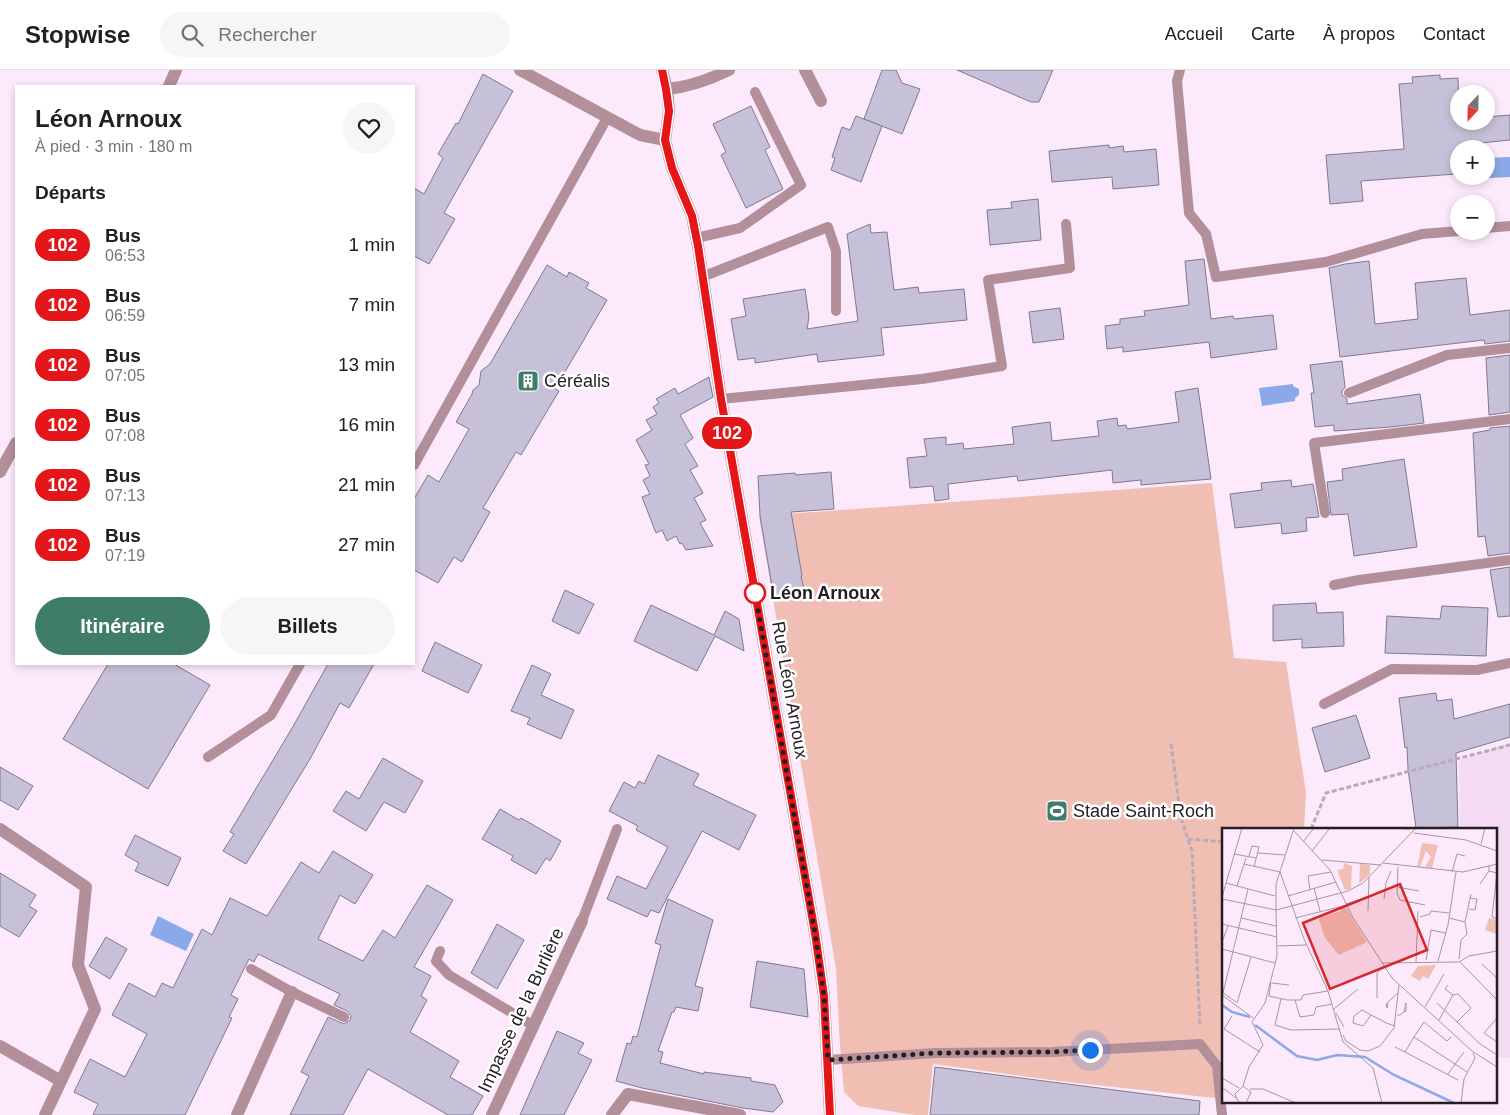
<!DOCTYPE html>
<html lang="fr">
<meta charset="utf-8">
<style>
:root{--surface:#fff;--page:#f6f6f6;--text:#202124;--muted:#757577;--line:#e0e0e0;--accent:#3f7c69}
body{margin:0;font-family:Arial,sans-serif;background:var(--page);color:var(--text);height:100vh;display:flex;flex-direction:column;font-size:19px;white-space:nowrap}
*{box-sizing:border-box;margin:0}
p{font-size:16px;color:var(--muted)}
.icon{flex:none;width:28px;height:28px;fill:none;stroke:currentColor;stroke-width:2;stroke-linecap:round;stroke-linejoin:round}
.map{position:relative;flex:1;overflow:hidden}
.panel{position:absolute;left:15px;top:15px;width:400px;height:580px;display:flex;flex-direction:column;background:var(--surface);border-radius:0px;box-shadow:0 2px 8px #0003}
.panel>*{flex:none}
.badge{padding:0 10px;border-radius:16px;font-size:18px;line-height:32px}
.needle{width:32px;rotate:202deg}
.controls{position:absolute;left:1450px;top:15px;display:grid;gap:10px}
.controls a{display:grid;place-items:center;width:45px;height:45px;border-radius:50%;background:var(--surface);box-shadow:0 2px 8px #0003;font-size:25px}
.you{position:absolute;width:25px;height:25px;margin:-12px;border:4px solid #fff;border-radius:50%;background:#1a73e8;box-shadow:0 0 0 8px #1a73e833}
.map>.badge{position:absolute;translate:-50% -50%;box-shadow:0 0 0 2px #fff}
h2{padding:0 20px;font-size:19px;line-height:45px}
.round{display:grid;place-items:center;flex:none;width:52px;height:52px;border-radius:26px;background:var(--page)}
.headline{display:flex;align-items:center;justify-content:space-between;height:85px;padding:0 20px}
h1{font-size:24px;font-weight:800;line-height:38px}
.cta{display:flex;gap:10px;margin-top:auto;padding:10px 20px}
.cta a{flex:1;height:58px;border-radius:30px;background:var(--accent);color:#fff;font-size:20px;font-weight:800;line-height:58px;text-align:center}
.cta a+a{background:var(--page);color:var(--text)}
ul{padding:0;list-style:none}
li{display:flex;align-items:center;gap:15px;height:60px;padding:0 20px}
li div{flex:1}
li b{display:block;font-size:19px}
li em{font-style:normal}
li .badge{min-width:55px;font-weight:700;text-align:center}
header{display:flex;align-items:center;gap:30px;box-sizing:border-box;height:70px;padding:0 25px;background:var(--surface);border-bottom:1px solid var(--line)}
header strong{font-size:24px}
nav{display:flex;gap:28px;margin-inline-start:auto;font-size:18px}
.search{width:350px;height:45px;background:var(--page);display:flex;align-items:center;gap:12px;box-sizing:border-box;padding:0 18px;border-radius:28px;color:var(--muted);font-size:19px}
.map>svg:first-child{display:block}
</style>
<header>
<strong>Stopwise</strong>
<div class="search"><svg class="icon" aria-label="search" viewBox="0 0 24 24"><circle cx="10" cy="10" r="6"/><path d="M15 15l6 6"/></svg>Rechercher</div>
<nav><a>Accueil</a><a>Carte</a><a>À propos</a><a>Contact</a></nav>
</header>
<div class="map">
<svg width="1510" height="1045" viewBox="0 0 1510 1045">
<rect width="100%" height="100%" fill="#fde9fc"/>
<polygon fill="#f4daf2" points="1510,672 1510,988 1496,987 1496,759 1460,759 1459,691"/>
<polygon fill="#f1beb4" points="1212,413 1234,588 1286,592 1306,723 1304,759 1224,759 1224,1029 1059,1011 933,994 928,1045 914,1045 858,1036 844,1022 840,975 836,899 759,446"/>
<g fill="#8ba8e8">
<polygon points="1510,87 1510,107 1471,109 1471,106 1486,106 1486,88"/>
<polygon points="1293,314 1293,316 1299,319 1299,325 1295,328 1295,331 1262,336 1259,318"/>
<polygon points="158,846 194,864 186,881 150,865"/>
</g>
<g fill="#c6c1d8" stroke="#7f798f">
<polygon points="882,0 896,0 902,13 920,19 902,64 864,49"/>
<polygon points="957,0 1053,0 1039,32 1031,32"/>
<polygon points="483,4 513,21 444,143 455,149 429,194 414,186 414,118 424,124 443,88 438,84 456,53 458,54"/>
<polygon points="1440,5 1440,9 1458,8 1459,51 1486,51 1486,47 1510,45 1510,70 1462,75 1462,79 1459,79 1459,88 1455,89 1456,104 1361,111 1363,131 1330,134 1326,85 1404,79 1399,14 1413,13 1412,7"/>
<polygon points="751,36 770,77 765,80 783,119 746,138 721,85 726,82 713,54"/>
<polygon points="856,46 882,56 861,112 831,100 835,88 832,87 842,57 850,60"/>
<polygon points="1109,75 1109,78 1123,76 1124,82 1156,79 1159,115 1113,119 1112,107 1052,112 1049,81"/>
<polygon points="1038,129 1041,170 990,175 987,140 1012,138 1011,132"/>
<polygon points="870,154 871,163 887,162 894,220 918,217 919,223 964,219 967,250 881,258 884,285 818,292 817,284 755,293 755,288 738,290 731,249 746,246 743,229 805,219 809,247 807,259 858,251 847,164"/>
<polygon points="1204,189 1211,249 1233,246 1234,249 1273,245 1277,279 1211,288 1209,272 1123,282 1123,277 1107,279 1105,256 1120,254 1120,249 1145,246 1144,241 1189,235 1185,191"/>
<polygon points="1369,191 1375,254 1418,249 1415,213 1466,208 1470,245 1510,240 1510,271 1485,274 1484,270 1340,287 1329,198 1345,194"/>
<polygon points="547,195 567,207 569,202 589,213 586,218 607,230 555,319 559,321 521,385 516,382 483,438 490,442 462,492 454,487 438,513 414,500 414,429 428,405 439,412 469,359 456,352 472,324 473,320 479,315 481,301 490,294"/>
<polygon points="1060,238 1064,269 1033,273 1029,242"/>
<polygon points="1510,285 1510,342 1489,345 1486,288"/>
<polygon points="1342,291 1345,317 1342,321 1342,325 1347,329 1347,334 1420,324 1424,353 1391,357 1334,361 1334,355 1315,357 1311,323 1314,323 1310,295"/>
<polygon points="709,307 713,327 680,345 693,368 685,374 698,396 690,400 703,423 694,428 706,450 700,453 713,476 686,480 682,473 680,474 676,466 667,471 662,460 656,463 642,427 650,424 643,410 650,406 645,395 649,394 636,370 652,360 646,350 657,344 653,337 659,333 656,329 675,318 678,324"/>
<polygon points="1198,318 1211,409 1141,415 1141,410 1113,413 1112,400 1018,411 1017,406 948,414 949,429 935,431 933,416 910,418 907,388 927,386 924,369 946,367 946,375 963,373 964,379 1014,374 1012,357 1050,352 1052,371 1099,366 1097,351 1117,348 1118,356 1126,355 1127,359 1179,352 1175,322"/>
<polygon points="1510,356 1510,483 1488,486 1485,466 1478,467 1473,363 1490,360 1490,358"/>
<polygon points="1404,389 1417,477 1354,486 1348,444 1331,445 1327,412 1343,410 1342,399"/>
<polygon points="831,402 834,439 791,442 802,506 801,507 805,522 774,528 760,446 758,406 795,403 796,405"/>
<polygon points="1291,410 1292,417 1313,414 1319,447 1306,448 1307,461 1282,464 1281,453 1235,458 1230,424 1262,420 1261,413"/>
<polygon points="1510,497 1510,546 1498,547 1490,500"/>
<polygon points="565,520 594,534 579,564 552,551"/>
<polygon points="1316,533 1317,543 1343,542 1344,576 1302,578 1302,569 1273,571 1273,535"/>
<polygon points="651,535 714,565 725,541 739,549 744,581 715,566 697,601 634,571"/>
<polygon points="1442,536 1488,538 1486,586 1385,583 1387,546 1440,549"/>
<polygon points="435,572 482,595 468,623 422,601"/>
<polygon points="108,594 174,594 210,615 148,719 63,669"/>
<polygon points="328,594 374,594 349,638 340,633 310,689 246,794 223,781 234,764 230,762 291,660"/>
<polygon points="532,595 551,604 541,625 574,640 561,669 527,654 530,648 511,641"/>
<polygon points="1436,623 1437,631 1452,629 1454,649 1510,634 1510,667 1456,683 1458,757 1416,758 1408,699 1407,677 1405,678 1399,628"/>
<polygon points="1356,645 1370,688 1325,702 1312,658"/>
<polygon points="658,685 699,704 693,715 756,745 739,780 702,761 659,843 651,840 647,847 607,829 617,806 646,819 668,777 636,760 638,756 609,741 624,712 635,718 639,711 644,714"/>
<polygon points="383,688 423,711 405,743 384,732 366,761 333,741 346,721 359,729"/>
<polygon points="0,697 33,716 18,740 0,730"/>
<polygon points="500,739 519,750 521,748 561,771 550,791 546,788 536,804 511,790 513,786 482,769"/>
<polygon points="135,765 181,788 168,816 135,801 139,793 125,785"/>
<polygon points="333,781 373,805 355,834 340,825 318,869 363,891 383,860 395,868 427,815 453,830 414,897 431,906 421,926 427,930 410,962 459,991 450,1007 483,1026 472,1045 448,1045 368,999 343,1045 290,1045 309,1006 301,1002 328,947 344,954 350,950 351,946 347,941 334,935 340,924 258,884 254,892 249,889 231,925 238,929 229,947 232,948 185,1045 93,1045 98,1034 74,1022 90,989 125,1007 147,964 112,945 129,913 155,927 162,913 173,918 202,859 212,865 230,828 267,846 301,792 319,803"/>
<polygon points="0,803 36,825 29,836 37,841 19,867 0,856"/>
<polygon points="668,829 713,850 695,916 703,918 698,941 676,937 674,942 672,942 658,981 663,982 660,993 704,1004 704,1002 751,1008 751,1011 775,1015 783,1032 773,1042 743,1038 642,1018 616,1011 627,973 631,974 633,966 637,967 661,875 655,873"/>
<polygon points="497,854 524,870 497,919 471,903"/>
<polygon points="106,867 127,879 110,909 89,896"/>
<polygon points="757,891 804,899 808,947 750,937"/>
<polygon points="557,961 584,973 578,983 592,990 564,1045 520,1045"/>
<polygon points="935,997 1200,1031 1199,1045 930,1045"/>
</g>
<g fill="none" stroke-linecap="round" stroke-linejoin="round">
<g stroke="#baaab9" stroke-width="3" stroke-dasharray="5 2.5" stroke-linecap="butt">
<polyline points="1171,674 1181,748 1192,781 1200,956"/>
<polyline points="1311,759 1326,723 1510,675"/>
<polyline points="1188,769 1224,772"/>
</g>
<g stroke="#b28f99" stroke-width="10">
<polyline points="1180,0 1177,11 1189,143 1206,164 1216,207 1326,192 1422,164 1459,161"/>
<polyline points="1486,158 1510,156"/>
<polyline points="696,168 740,158 801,115 755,22"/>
<polyline points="702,207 828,157 836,181 836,241"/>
<polyline points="1349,323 1447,285 1510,278"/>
<polyline points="721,329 922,309 1002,296 988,210 1070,198 1066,154"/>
<polyline points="414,395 607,48"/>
<polyline points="1325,443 1314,373 1510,349"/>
<polyline points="1334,515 1359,510 1510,490"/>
<polyline points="1324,634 1392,599 1477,600 1510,593"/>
<polyline points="208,687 271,645 300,594"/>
<polyline points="582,851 617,759"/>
<polyline points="440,881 436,891 449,905 534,956"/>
<polyline points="251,899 292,922 344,947"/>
<polyline points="828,990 935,983 1053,982 1200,974 1217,996 1222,1045"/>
</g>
<g stroke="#b28f99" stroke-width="12">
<polyline points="520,0 640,65 665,70"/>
<polyline points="662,0 667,19 669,41 665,70 672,98 692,146 698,176 721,329 815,863 824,926 830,1045"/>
<polyline points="805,0 821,31"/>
<polyline points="169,16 176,0"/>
<path d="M667 19C688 17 709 10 729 0"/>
<polyline points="0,402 16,373"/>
<polyline points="0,759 86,817 78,895 95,939 45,1045"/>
<polyline points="0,976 61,1011"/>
<polyline points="237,1045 292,922"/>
<polyline points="492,1045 582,851"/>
<polyline points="612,1045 628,1024 740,1045"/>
</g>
</g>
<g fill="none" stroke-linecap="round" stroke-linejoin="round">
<g stroke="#fff" stroke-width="11">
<polyline id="line" points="662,0 666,19 669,41 665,70 672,98 692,146 698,176 721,329 815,863 824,926 830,1045"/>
</g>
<use href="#line" stroke="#e41619" stroke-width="8"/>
<polyline stroke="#241d23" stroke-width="5" stroke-dasharray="0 9" points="755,523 815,863 824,926 828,990 935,983 1053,982 1090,980"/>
</g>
<defs>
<g id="building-square" transform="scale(1.125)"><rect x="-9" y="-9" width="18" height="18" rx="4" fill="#3f7c69" stroke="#fff"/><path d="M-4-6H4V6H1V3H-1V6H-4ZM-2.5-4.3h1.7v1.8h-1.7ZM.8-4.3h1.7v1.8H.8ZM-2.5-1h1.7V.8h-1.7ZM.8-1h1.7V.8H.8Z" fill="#fff"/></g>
<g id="stadium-square" transform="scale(1.125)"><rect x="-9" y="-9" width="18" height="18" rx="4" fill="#3f7c69" stroke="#fff"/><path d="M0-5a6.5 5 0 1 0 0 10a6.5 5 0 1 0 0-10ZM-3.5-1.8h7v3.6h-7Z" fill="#fff"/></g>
</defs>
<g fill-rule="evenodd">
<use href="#building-square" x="528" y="311"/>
<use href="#stadium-square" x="1057" y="741"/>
</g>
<circle fill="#fff" stroke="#e41619" stroke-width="2.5" cx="755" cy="523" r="10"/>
<g text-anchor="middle" stroke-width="5" stroke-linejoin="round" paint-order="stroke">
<g font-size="18" fill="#241d23" stroke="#fff" text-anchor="start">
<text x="544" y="317">Céréalis</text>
<text x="1073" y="747">Stade Saint-Roch</text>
</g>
<g font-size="18" font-weight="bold" fill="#241d23" stroke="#fff" text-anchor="start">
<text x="770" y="529">Léon Arnoux</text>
</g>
<g font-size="18" fill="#241d23" stroke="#fff">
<text transform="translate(790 620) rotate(80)" y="6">Rue Léon Arnoux</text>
<text transform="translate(521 940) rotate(-65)" y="6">Impasse de la Burlière</text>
</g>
</g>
<g transform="translate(1222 758)">
<rect width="275" height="275" fill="#fde9fc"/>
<path d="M200 15 216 17 210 40 203 39 209 29 204 23 198 39H195ZM122 35 130 38 129 61 123 62 115 42 121 41ZM138 36 148 37V46L137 56ZM123 78 145 114 117 127 103 110 97 92 99 89 119 83 118 80ZM267 90 275 92V106L263 102ZM214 137 206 151 201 148 198 153 189 148 196 138Z" fill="#f1beb4"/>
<path fill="none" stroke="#8ba8e8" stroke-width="2.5" d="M0 177 10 184 28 189M33 197 75 228 95 232 115 227 143 229 172 247 232 275"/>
<path fill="none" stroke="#a697a5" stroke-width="1" d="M168 0 187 1M72 3 108 42 130 88 170 150 250 223 275 239M192 5 244 12 275 23M81 14 92 0M259 16 263 0M90 23 108 0M36 25 63 27M12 26 34 30M27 28 30 18 37 19 32 39M100 32 159 37M161 35 241 44 275 36M22 36 58 44M267 37V43L275 45 270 89 275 91M176 39 175 65 178 72 203 77M58 44 82 111 106 163 121 214 151 240 160 275M230 44 235 26 243 28M4 55 53 68M258 56 267 43M15 58 24 30M175 59 197 63M92 60 98 83M88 62 86 48 109 44M66 68 114 54M0 69 20 0M0 71 54 82 126 63 141 55 194 0M162 71 164 55 169 43M124 76 139 71M247 81 253 82 255 71 248 70M54 82V56L72 0M146 83 147 49M198 89 208 86 209 83 227 85M19 90 54 98M73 90 125 77M227 90 243 94M0 96 55 109M0 114 6 98M55 118 84 117M0 121 53 135M237 131 239 112 245 106 243 94 249 66M204 132 209 102 223 105M216 133 226 97 234 44M194 134 196 83M238 134 275 172M160 135 237 134 247 128 275 123M260 136 275 150M49 154 47 168 65 172H79L81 167 106 163M50 155 67 157M226 157 223 161 231 167 236 166 249 180 235 194M0 164 14 174M1 165 26 61M0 167 31 190M155 170V145L161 139M59 171 53 197 69 202 118 201M73 172 78 189 92 187 94 179 110 176M15 175 29 129M166 175 165 180 164 177 165 175 167 173 176 165M215 175 257 215 275 227M203 179 222 146M112 181 136 161M114 185 122 199M149 187 141 198 131 195 132 188 140 182 142 183 149 187 159 192 164 195 173 198M175 187H178L182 184 184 183V175L182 184M10 188 2 201 38 224M275 190 262 205 275 214M217 192 231 167M121 207 124 213 138 222 146 223 158 218 172 200 177 157M192 209 202 194 225 213 229 209M173 219 183 224 192 209 245 244M183 224 236 252M226 246 242 224M0 250 17 260M21 258 27 239 41 217 30 194 43 175 55 128 54 82M0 259 14 270M28 261H41L74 275M17 275 13 266 21 258 29 264 24 275M239 275 242 251 253 230 251 225"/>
<path fill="#d62828" fill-opacity="0.15" stroke="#d62828" stroke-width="2.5" d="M178 56 205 122 108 161 81 95Z"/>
<rect width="275" height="275" fill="none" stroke="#241d23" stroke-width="2.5"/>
</g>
</svg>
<div class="controls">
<a><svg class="needle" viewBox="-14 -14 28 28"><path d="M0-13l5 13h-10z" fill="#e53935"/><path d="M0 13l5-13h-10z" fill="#757577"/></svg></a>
<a>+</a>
<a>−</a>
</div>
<div class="you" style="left:1090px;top:980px"></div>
<b class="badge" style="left:727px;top:363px;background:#e41619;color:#fff">102</b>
<section class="panel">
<div class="headline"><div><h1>Léon Arnoux</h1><p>À pied · 3 min · 180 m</p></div><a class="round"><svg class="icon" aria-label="heart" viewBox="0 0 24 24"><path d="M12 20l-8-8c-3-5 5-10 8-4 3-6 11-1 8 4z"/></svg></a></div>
<h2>Départs</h2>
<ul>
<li><span class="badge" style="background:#e41619;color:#fff">102</span><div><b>Bus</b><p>06:53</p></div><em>1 min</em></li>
<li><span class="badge" style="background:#e41619;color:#fff">102</span><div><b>Bus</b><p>06:59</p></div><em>7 min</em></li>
<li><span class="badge" style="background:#e41619;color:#fff">102</span><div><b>Bus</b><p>07:05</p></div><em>13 min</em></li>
<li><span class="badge" style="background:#e41619;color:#fff">102</span><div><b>Bus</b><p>07:08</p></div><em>16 min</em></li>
<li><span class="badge" style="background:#e41619;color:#fff">102</span><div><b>Bus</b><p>07:13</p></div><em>21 min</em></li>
<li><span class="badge" style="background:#e41619;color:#fff">102</span><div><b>Bus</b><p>07:19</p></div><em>27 min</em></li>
</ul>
<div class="cta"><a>Itinéraire</a><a>Billets</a></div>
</section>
</div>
